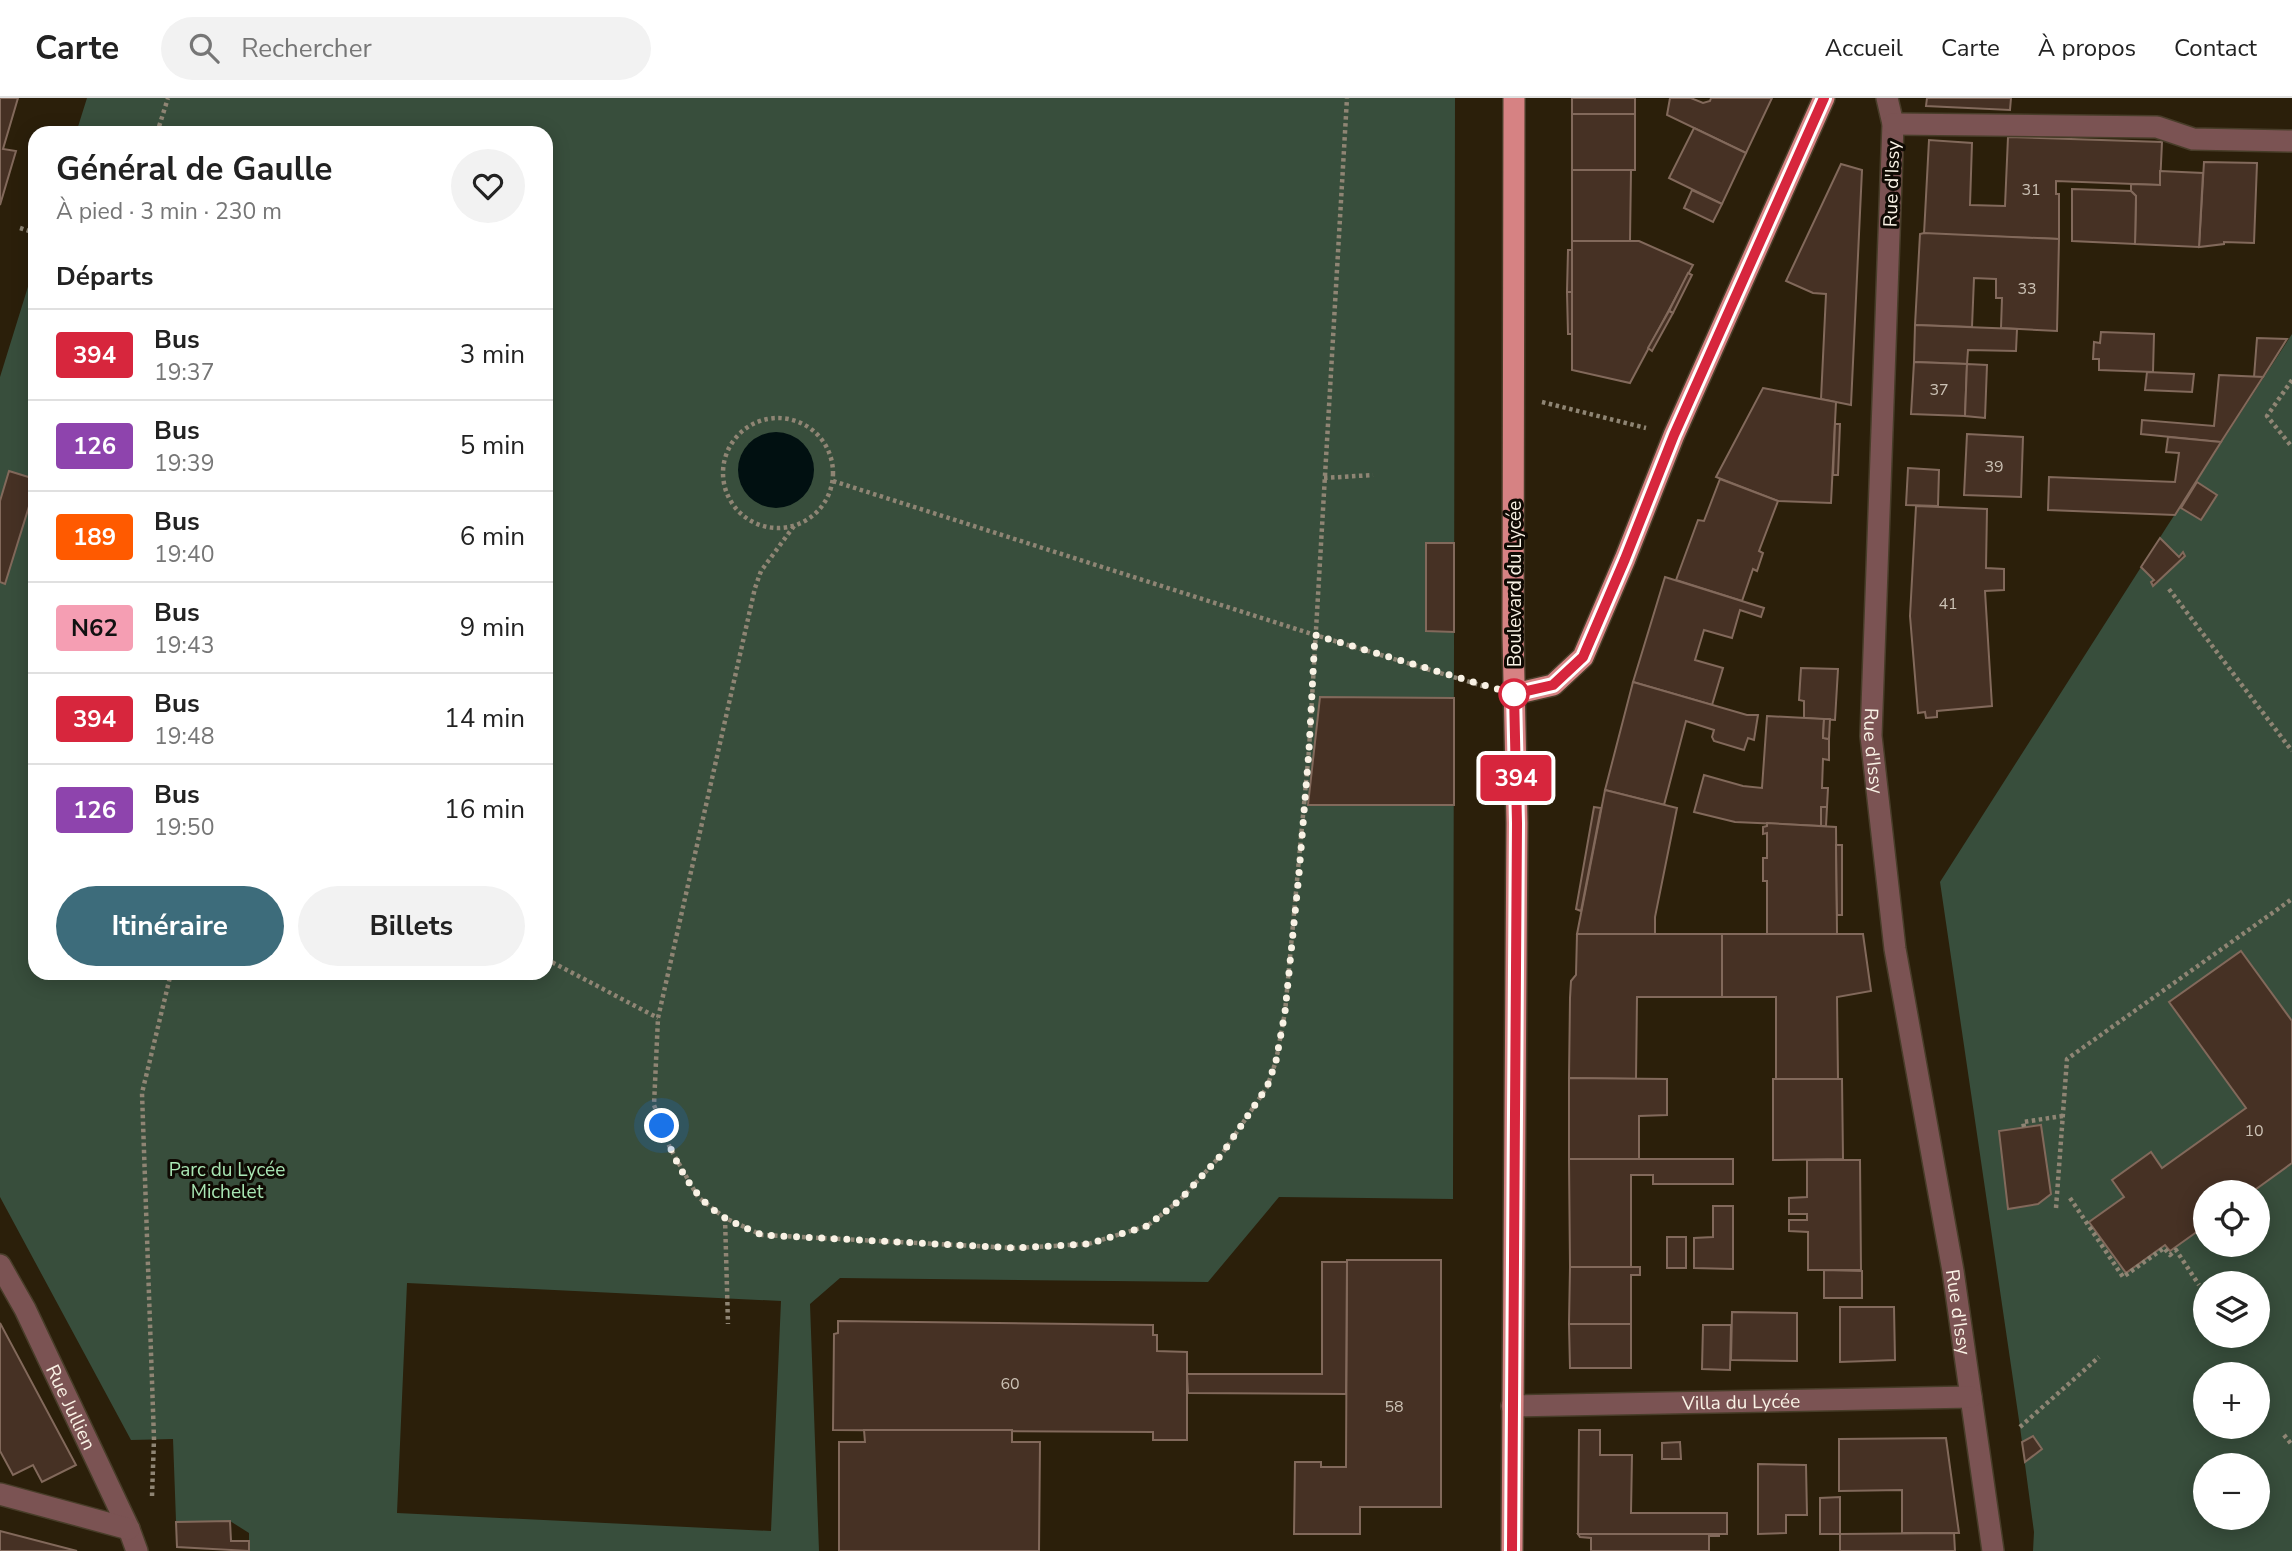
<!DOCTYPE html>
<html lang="fr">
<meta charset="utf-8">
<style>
:root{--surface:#fff;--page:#f2f2f2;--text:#222;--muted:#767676;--line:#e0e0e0;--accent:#3d6c7b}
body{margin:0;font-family:"Nunito Sans",sans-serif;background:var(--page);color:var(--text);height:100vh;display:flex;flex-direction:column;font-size:26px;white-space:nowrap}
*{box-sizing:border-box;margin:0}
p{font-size:23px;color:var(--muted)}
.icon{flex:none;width:38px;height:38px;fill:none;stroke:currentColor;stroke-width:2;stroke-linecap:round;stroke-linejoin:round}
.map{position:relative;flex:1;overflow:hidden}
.panel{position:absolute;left:28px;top:28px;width:525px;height:854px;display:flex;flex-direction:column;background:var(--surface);border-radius:21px;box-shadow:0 4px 18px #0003}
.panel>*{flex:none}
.badge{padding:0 14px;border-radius:5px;font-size:24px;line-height:46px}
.fabs{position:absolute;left:2193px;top:1082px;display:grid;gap:14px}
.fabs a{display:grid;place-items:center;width:77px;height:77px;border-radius:50%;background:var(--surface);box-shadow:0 4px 18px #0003;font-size:35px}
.you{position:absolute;width:35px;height:35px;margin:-18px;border:5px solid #fff;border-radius:50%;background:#1a73e8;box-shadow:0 0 0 10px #1a73e833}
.map>.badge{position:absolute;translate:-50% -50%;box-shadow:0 0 0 4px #fff}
h2{padding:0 28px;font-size:26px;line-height:63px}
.round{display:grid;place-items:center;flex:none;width:74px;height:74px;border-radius:37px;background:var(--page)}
.head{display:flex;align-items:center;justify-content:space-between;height:119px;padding:0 28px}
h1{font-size:33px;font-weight:700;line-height:52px}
.cta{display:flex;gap:14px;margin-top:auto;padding:14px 28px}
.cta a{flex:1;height:80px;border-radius:42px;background:var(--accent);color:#fff;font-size:28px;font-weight:700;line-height:80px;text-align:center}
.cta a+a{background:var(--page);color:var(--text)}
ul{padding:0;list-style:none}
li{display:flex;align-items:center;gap:21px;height:91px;padding:0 28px;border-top:2px solid var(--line)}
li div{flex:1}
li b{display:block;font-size:26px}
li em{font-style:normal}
li .badge{min-width:77px;font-weight:700;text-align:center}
header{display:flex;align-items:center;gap:42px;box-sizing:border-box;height:98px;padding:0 35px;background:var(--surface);border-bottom:2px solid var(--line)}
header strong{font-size:33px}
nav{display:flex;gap:38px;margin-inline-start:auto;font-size:24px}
.search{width:490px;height:63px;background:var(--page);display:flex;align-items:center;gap:18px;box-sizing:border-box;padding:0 24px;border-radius:38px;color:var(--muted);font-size:26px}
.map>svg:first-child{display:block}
</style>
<header>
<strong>Carte</strong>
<div class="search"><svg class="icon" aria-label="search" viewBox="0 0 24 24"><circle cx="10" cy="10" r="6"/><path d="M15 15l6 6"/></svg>Rechercher</div>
<nav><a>Accueil</a><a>Carte</a><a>À propos</a><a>Contact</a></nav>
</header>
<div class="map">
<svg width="2292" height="1453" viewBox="0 0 2292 1453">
<rect width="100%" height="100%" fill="#2b1f0a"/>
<g fill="#384e3c" fill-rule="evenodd">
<path d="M87 0H1455L1453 1101 1279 1099 1208 1184 840 1180 810 1206 819 1453H249V1435L230 1423H176L173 1341 131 1342 0 1099V279L35 166V875H546V35H76ZM407 1185 781 1203 771 1433 397 1415Z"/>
<path d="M2292 236V1453H2033L2034 1434 2020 1329 1940 784 2166 430ZM2205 1094H2258V1146H2205ZM2205 1185H2258V1237H2205ZM2205 1276H2258V1328H2205ZM2205 1367H2258V1419H2205Z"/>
</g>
<circle fill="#011011" cx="776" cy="372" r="38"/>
<g fill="#463124" stroke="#82695b" stroke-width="2">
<polygon points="0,0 18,0 3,51 16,53 0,107"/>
<rect x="1572" y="0" width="63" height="16"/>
<polygon points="1670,0 1691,0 1703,5 1710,3 1711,0 1772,0 1746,55 1667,17"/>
<polygon points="1927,0 2011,0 2010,12 1926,8"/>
<rect x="1572" y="16" width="63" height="56"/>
<polygon points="1694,30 1746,55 1722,106 1669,80"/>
<polygon points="2008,39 2162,44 2160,87 2056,83 2056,96 2059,96 2059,141 1924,136 1929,42 1972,45 1970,107 2005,108"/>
<polygon points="2204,64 2257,65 2254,145 2224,144 2224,146 2199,149"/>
<polygon points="1841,66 1862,72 1851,307 1821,301 1826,196 1813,195 1786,183"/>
<polygon points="1572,72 1631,72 1630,143 1572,143"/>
<polygon points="2160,73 2203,75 2199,149 2135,146 2136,98 2131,93 2131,86 2160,87"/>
<polygon points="2072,91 2131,93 2136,98 2135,146 2072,143"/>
<polygon points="1692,92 1722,106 1713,124 1684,110"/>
<polygon points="1924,135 2059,141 2057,233 2001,230 2002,200 1996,200 1996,181 1974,180 1972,229 1915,227 1920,136"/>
<polygon points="1572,143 1639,143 1693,167 1630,285 1572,272"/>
<polygon points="1568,152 1572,152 1572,194 1567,194"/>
<polygon points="1688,175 1692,177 1673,215 1669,213"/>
<polygon points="1567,194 1572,194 1572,236 1568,236"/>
<polygon points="1669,213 1673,215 1652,253 1648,250"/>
<polygon points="1915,227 2017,231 2016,253 1968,252 1967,266 1914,264"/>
<polygon points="2101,234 2154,236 2153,274 2099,272 2099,261 2093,261 2094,244 2100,245"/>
<polygon points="2257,240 2287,241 2263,279 2254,279"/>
<polygon points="1914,264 1967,266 1965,318 1911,316"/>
<polygon points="1967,266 1987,267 1985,320 1965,318"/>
<polygon points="2147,274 2194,276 2192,294 2145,292"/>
<polygon points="2219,277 2263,279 2221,344 2141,336 2142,322 2214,328"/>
<polygon points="1763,290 1836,304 1831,405 1778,403 1716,379"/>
<polygon points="1835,326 1840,326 1838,377 1833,377"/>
<polygon points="1967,336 2023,339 2021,399 1964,397"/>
<polygon points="2168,339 2221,344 2175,417 2048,412 2049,379 2175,384 2179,355 2166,354"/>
<polygon points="1908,370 1939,372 1938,408 1906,407"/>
<polygon points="9,373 35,381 35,389 5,486 0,484 0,403"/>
<polygon points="1720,381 1778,403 1759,453 1763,455 1757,473 1753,471 1742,503 1676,482 1698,422 1704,423"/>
<polygon points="2197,384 2217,397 2201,422 2181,410"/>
<polygon points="1916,408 1987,411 1986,470 2004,471 2004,492 1985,493 1992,608 1937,613 1937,619 1926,620 1925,614 1918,615 1910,518"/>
<polygon points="2160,440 2179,459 2183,454 2185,458 2153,488 2151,484 2154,482 2141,469"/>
<polygon points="1426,445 1454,445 1454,534 1426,533"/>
<polygon points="1665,479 1764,510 1761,519 1740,512 1732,540 1704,532 1695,562 1723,570 1712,607 1633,584"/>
<polygon points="1801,570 1838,571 1835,622 1804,620 1804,603 1799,602"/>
<polygon points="1633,584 1747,617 1758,617 1754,642 1748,640 1744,652 1714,643 1712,639 1714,632 1686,623 1664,707 1605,692"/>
<polygon points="1320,599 1454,600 1454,707 1308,707"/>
<polygon points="1767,618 1824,621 1823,640 1829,641 1829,662 1823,661 1822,690 1828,690 1827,709 1821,709 1821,728 1735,724 1694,714 1704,677 1743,688 1762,690"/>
<polygon points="1824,621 1830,621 1829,641 1823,640"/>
<polygon points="1605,692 1677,710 1655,819 1655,836 1577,836"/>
<polygon points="1594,709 1601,710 1581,813 1576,811"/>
<polygon points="1821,709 1827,709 1826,728 1821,728"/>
<polygon points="1767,725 1836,729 1837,836 1767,836 1767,783 1763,783 1763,760 1767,760 1767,735 1763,736 1763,729 1767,728"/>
<polygon points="1836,747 1842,747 1842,817 1837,817"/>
<polygon points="1577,836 1722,836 1722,899 1637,899 1636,981 1569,980 1570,900 1571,883 1576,877"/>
<polygon points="1722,836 1863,836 1871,893 1837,899 1838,981 1776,981 1776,899 1722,899"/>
<polygon points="2241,853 2292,923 2292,1065 2252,1094 2205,1094 2205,1128 2170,1153 2165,1147 2126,1175 2089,1124 2124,1099 2112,1082 2151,1054 2162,1070 2246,1010 2169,904"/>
<polygon points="1569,980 1667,981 1667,1017 1639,1018 1639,1061 1569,1061"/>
<polygon points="1773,981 1842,981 1843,1061 1773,1062"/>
<polygon points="2041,1027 2051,1096 2038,1106 2008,1111 1999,1033"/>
<polygon points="1569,1061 1733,1061 1733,1086 1653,1086 1653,1077 1631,1077 1631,1170 1570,1169"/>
<polygon points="1807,1062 1860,1062 1861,1172 1808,1172 1808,1134 1789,1133 1789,1122 1807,1122 1807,1116 1789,1116 1789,1100 1807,1099"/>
<polygon points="1713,1108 1733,1108 1733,1171 1694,1170 1694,1140 1713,1139"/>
<rect x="1667" y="1139" width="19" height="31"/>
<polygon points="1347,1162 1441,1162 1441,1409 1360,1409 1360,1436 1294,1436 1295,1364 1321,1364 1321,1369 1346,1369"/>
<polygon points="1322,1164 1347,1164 1346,1296 1188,1295 1187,1276 1322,1276"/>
<polygon points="1570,1169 1640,1169 1640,1177 1631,1177 1631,1226 1569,1226"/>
<polygon points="1824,1172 1862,1173 1862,1200 1824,1200"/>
<polygon points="1840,1209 1894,1209 1895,1262 1840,1264"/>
<polygon points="1732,1214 1797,1215 1797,1263 1731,1262"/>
<polygon points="838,1223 1153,1227 1153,1237 1157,1237 1157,1253 1187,1254 1187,1342 1153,1342 1153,1334 833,1332 834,1236 838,1235"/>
<polygon points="0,1225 76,1367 42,1384 33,1367 13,1377 0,1353"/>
<polygon points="1569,1226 1631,1226 1631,1270 1570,1270"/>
<polygon points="1703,1227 1731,1227 1730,1272 1702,1271"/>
<polygon points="864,1332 1012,1332 1012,1344 1040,1344 1039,1453 839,1453 839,1344 865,1344"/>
<polygon points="1579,1332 1600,1332 1600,1357 1632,1357 1631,1415 1727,1415 1727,1436 1578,1436"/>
<polygon points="2033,1338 2042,1351 2025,1364 2022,1344"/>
<polygon points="1946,1340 1959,1435 1902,1435 1902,1392 1839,1393 1839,1341"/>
<polygon points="1680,1344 1681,1361 1662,1361 1662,1345"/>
<polygon points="1758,1366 1806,1367 1807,1417 1786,1417 1786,1435 1758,1436"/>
<polygon points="1840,1399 1840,1436 1820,1436 1820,1400"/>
<polygon points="230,1423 231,1443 249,1443 249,1453 177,1449 176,1424"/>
<polygon points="0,1433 77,1453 0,1453"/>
<polygon points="1954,1435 1955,1453 1840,1453 1840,1436"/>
<polygon points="1578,1436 1719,1436 1719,1438 1709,1438 1709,1453 1591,1453 1591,1440 1580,1439"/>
</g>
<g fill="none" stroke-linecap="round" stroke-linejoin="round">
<g stroke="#483d29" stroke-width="24">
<g id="minor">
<path id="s1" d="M1887 0 1893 26 1871 638 1895 851 1953 1173 1993 1453"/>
<polyline points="1893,26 2157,29 2193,41 2292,43"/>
<path id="s2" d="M0 1167 25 1211 129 1431 137 1453"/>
<path id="s3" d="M1512 1308 1971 1299"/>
<polyline points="0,1396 129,1431"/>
</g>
</g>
<g stroke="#483d29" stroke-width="24">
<g id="major">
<polyline points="1514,596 1553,587 1583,559 1625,461 1674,337 1824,0"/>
<polyline points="1512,1453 1517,725 1513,536 1514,0"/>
</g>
</g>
<g stroke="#8f8574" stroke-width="4.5" stroke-dasharray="3.5 3.5" stroke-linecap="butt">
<polyline points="157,35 168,0"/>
<polyline points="20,130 35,135"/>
<polyline points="2292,282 2267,318 2292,349"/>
<polyline points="1542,304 1646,330"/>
<circle cx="778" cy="375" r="55"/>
<polyline points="1324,380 1373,377"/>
<polyline points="833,383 1315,537 1483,588"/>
<polyline points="794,428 761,473 755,490 658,920 654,1007 670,1050 698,1099 725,1120 762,1137 1015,1150 1088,1146 1147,1128 1180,1102 1222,1056 1267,989 1276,963 1285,914 1309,652 1347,0"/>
<polyline points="2169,491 2292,653"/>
<polyline points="546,861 658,920"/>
<polyline points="2024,1029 2023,1024 2063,1018"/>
<polyline points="2070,1100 2123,1179 2164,1150 2170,1157 2176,1152 2199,1187"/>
<polyline points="2056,1110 2067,961 2292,801"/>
<polyline points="725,1120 728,1226"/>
<polyline points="2020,1329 2099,1259"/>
<polyline points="2284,1337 2292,1347"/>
<polyline points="152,1398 154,1341 142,995 171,875"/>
</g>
<use href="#minor" stroke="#7b5353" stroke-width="21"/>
<use href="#major" stroke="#d68283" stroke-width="21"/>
</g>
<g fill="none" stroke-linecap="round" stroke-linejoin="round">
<g stroke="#fff" stroke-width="16">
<polyline id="line" points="1512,1453 1517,725 1514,596 1553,587 1583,559 1625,461 1674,337 1824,0"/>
</g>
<use href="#line" stroke="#d7263d" stroke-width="10"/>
<path stroke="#f9f2e5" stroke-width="7" stroke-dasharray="0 12.6" d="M662 1028C674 1063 694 1103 727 1121 738 1127 751 1132 762 1137L1015 1150 1088 1146 1147 1128 1180 1102 1222 1056 1267 989 1276 963 1285 914 1299 776 1309 652 1315 537 1514 596"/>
</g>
<circle fill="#fff" stroke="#d7263d" stroke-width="3.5" cx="1514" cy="596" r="14"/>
<g text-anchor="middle" stroke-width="6" stroke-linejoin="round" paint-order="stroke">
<g font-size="16" fill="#ccc2b5">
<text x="2031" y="97">31</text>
<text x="2027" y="196">33</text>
<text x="1939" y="297">37</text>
<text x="1994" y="374">39</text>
<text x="1948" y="511">41</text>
<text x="2254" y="1038">10</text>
<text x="1010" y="1291">60</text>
<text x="1394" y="1314">58</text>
</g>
<g font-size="19" fill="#f9f2e5" stroke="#0f0a03">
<text transform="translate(1891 86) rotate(-88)" y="7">Rue d'Issy</text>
<text transform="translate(1514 486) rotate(-90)" y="7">Boulevard du Lycée</text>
<text dy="7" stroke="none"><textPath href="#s1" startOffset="654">Rue d'Issy</textPath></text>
<text dy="7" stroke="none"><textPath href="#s1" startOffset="1222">Rue d'Issy</textPath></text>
<text dy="7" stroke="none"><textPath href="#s3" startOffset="229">Villa du Lycée</textPath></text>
<text dy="7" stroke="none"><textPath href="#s2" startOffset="159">Rue Jullien</textPath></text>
</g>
<g font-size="19" fill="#a9e6b4" stroke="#0f0a03">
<text x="227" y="1078">Parc du Lycée<tspan x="227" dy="22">Michelet</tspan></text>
</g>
</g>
</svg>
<div class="fabs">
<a><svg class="icon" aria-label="locate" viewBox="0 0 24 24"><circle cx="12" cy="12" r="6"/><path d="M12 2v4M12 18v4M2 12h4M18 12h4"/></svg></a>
<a><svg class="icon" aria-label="layers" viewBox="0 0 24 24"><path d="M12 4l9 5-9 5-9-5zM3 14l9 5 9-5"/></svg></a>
<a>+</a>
<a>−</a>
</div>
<div class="you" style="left:662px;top:1028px"></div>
<b class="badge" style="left:1516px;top:680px;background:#d7263d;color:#fff">394</b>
<section class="panel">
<div class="head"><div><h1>Général de Gaulle</h1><p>À pied · 3 min · 230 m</p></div><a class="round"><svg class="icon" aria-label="heart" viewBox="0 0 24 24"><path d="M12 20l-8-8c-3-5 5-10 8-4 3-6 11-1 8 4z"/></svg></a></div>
<h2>Départs</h2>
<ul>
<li><span class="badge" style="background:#d7263d;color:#fff">394</span><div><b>Bus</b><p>19:37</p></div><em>3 min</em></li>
<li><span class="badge" style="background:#8e44ad;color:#fff">126</span><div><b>Bus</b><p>19:39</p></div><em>5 min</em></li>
<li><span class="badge" style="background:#ff5a00;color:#fff">189</span><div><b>Bus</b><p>19:40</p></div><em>6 min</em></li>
<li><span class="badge" style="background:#f59eb3;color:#111">N62</span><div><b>Bus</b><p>19:43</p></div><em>9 min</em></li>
<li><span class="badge" style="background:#d7263d;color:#fff">394</span><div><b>Bus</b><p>19:48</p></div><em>14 min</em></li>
<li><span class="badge" style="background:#8e44ad;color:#fff">126</span><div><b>Bus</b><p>19:50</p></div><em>16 min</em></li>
</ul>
<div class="cta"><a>Itinéraire</a><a>Billets</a></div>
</section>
</div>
